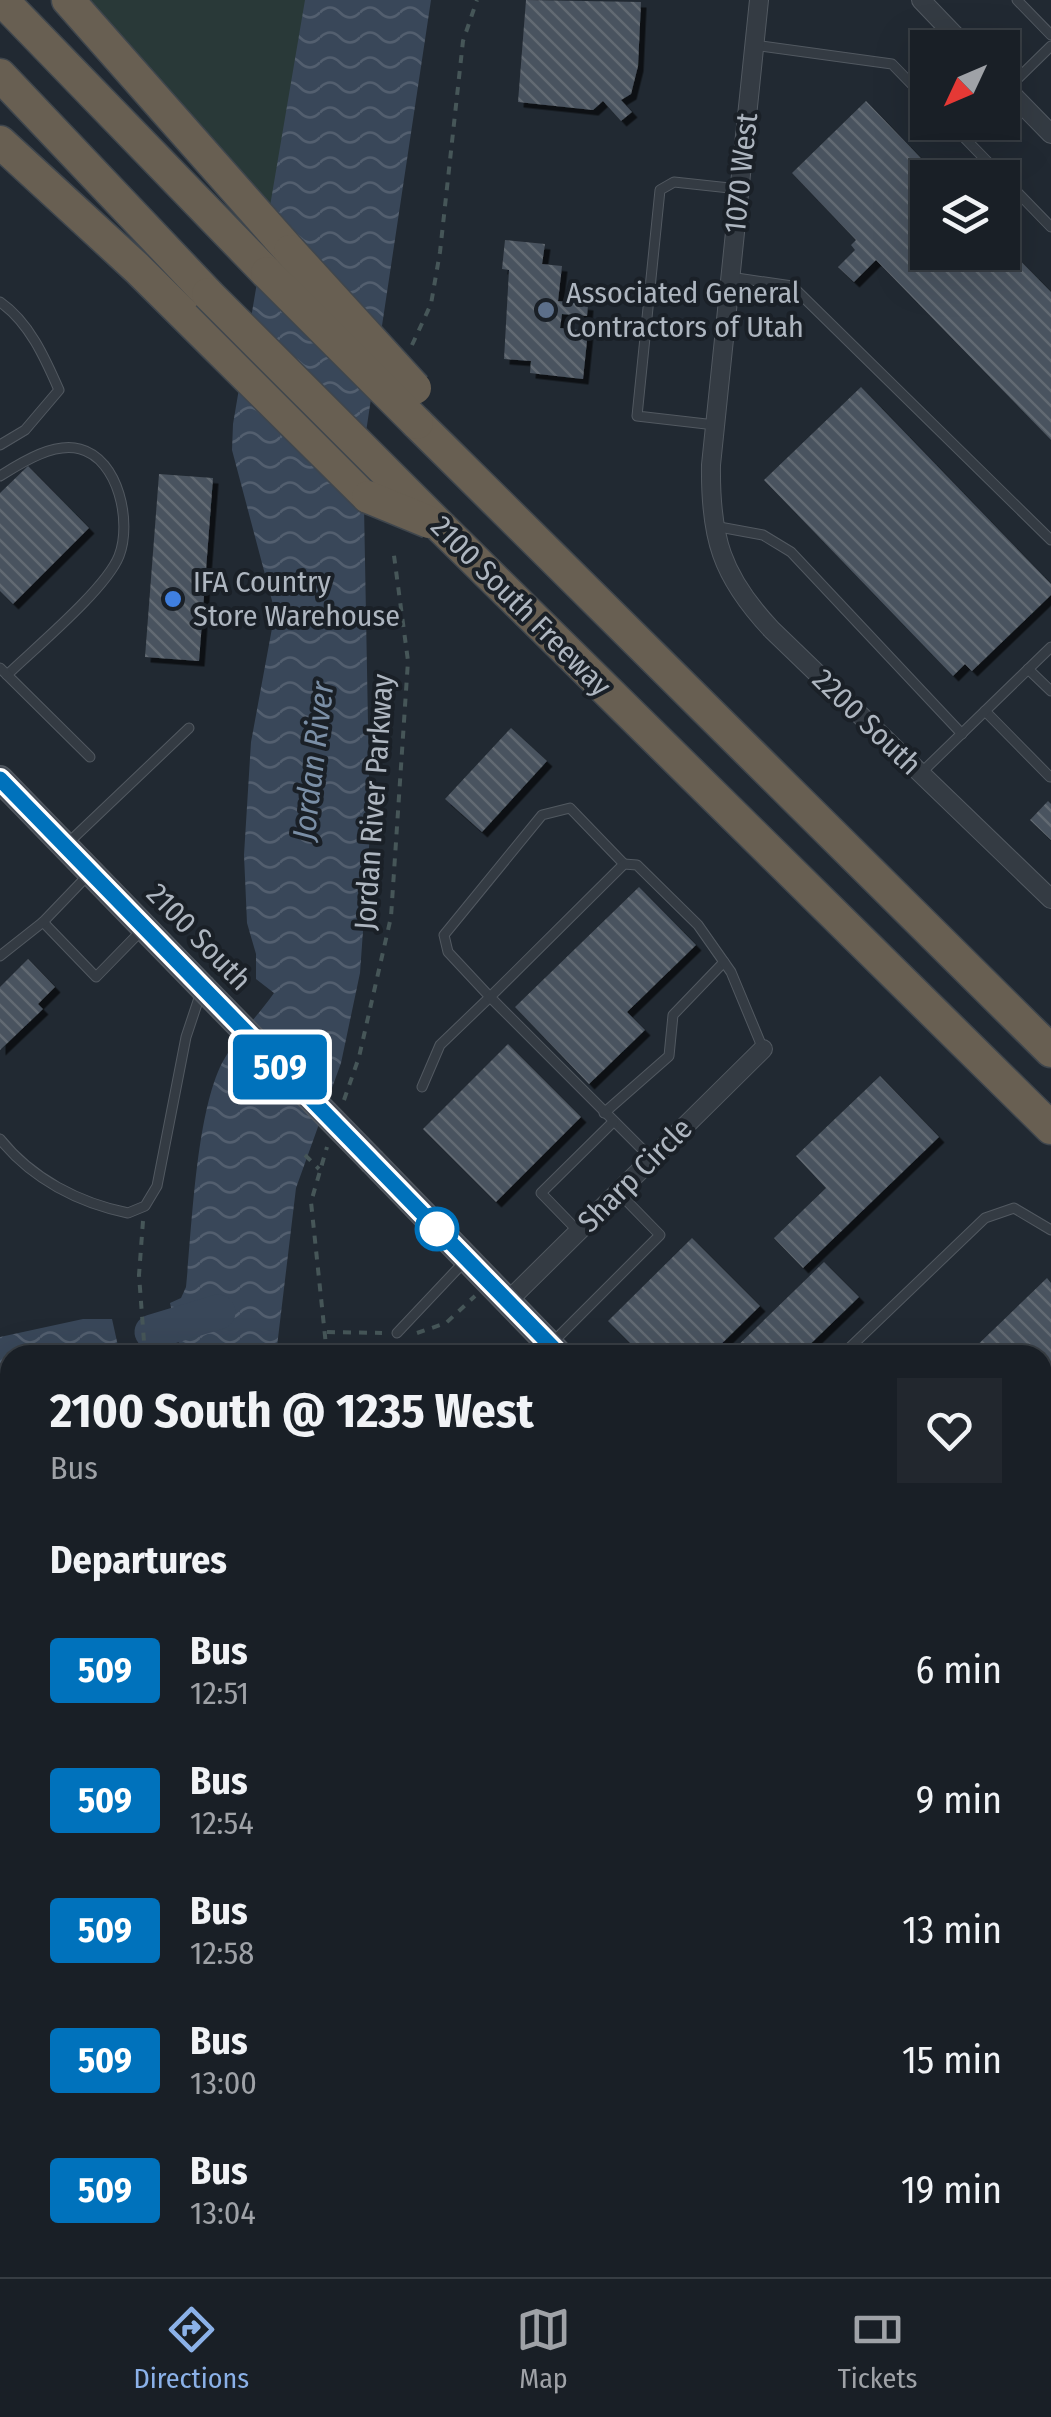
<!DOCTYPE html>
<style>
:root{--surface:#191f26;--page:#22272e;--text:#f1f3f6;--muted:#9fa2a7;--line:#373d43;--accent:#8bb1e8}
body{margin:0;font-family:"Fira Sans Condensed",sans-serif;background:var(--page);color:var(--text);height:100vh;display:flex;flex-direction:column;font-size:38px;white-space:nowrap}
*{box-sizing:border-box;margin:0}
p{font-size:32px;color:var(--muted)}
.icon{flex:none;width:55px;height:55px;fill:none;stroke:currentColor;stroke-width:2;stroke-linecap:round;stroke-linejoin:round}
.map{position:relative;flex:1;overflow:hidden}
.panel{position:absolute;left:0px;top:1345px;width:1052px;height:932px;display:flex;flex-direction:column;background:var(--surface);border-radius:30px 30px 0 0;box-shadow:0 10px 40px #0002,0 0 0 2px var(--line)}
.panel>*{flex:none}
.badge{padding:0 20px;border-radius:8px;font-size:35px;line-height:65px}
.needle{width:65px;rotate:226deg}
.fabs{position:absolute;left:910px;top:30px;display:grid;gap:20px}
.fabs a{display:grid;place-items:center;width:110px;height:110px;border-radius:0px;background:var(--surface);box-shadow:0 10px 40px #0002,0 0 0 2px var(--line);font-size:50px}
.map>.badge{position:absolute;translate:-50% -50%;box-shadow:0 0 0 5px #fff}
h2{padding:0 50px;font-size:38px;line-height:90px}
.round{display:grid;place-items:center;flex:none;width:105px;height:105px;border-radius:0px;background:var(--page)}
.headline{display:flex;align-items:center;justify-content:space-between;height:170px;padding:0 50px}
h1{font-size:48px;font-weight:700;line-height:75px}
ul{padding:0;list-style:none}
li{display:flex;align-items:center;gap:30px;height:130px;padding:0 50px}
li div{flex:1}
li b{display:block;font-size:38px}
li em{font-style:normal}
li .badge{min-width:110px;font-weight:700;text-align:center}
.tab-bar{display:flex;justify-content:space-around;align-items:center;height:140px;border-top:2px solid var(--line);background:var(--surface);font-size:28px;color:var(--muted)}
.tab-bar a{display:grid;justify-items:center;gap:5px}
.tab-bar .current{color:var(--accent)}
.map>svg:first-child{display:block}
</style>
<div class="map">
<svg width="1051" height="2277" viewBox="0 0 1051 2277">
<defs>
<pattern id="water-waves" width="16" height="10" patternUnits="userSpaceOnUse" patternTransform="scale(2.5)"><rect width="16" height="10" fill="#394759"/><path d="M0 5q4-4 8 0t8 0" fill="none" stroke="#535f6f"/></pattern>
<pattern id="building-back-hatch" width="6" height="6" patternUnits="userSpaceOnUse" patternTransform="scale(2.5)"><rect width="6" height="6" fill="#4a535e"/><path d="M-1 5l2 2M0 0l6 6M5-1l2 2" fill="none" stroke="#626a73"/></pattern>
<filter id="shadow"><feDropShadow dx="5.5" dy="5.5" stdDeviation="0" flood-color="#0009"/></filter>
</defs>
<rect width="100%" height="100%" fill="#212932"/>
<g fill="#293938">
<polygon points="89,0 312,0 297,238"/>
<polygon points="10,1460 10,2029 0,2083 0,1462"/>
<polygon points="1043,1930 1051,1939 1051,2277 175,2277 177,2268 1042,2268"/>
</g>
<g fill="url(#water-waves)">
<path d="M305 0H431L363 452 370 833 360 973 341 1063 296 1188 276 1355H194L180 1348 170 1303 181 1298 186 1287C192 1227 196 1114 222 1063 236 1037 257 1017 274 993L256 979V954L247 923 244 855 251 742 275 612 232 450 233 424Z"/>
<polygon points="83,1319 112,1319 120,1355 10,1355 10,1403 0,1404 0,1337"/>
<polygon points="641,2268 785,2268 785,2277 635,2277"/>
<polygon points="860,2268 1036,2268 1040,2277 867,2277"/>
</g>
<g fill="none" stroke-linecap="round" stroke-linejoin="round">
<polyline stroke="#394759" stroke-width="35" points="152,1332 218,1312"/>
</g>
<g fill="url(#building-back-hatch)" filter="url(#shadow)">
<polygon points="526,0 641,2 638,66 631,94 621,100 632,112 621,121 603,101 593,110 518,102"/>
<polygon points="866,101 940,178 928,178 928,252 1002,252 1002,242 1051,292 1051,440 876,260 854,282 838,267 855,250 851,245 856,240 792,173"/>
<polygon points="505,240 545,244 542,264 562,266 558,301 588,305 587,316 562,314 560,328 588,331 583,379 530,373 531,361 504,359 509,270 502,269"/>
<polygon points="861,387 1051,584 1051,595 972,671 965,664 953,676 764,480"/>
<polygon points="28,466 89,528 13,604 0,591 0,493"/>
<polygon points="159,474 213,478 199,661 145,657"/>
<polygon points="511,728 547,761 482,832 445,799"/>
<polygon points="1048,801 1051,804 1051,840 1030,820"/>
<polygon points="639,887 696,945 627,1012 645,1030 589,1084 515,1007"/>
<polygon points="28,959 55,987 38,1004 43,1009 0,1050 0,987"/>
<polygon points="508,1044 581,1117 496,1202 423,1129"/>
<polygon points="880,1076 939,1137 803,1268 774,1238 826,1188 796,1156"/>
<polygon points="692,1238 760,1306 710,1355 642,1355 608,1321"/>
<polygon points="824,1262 859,1297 799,1355 728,1355"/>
<polygon points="1047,1278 1051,1283 1051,1448 1042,1456 1042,1355 967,1355"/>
</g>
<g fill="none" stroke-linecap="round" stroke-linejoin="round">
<g stroke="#525961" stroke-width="11">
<g id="lane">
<polyline points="1017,0 1051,35"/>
<polyline points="754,45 892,64 928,101"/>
<polyline points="1007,89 1051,46"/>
<polyline points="949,122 1051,227"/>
<polyline points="730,277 792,286 1051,540"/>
<path d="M0 302C29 322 45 358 59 390L25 430 0 445"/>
<polyline points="715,425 637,416 660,190 674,182 739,189"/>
<path d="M0 476C21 463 53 442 80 449 119 459 132 523 119 556 106 589 35 648 7 675"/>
<polyline points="714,526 763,535 791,552 962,734"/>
<polyline points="0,668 90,757"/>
<polyline points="1028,669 1051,691"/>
<polyline points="985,711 1050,777"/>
<polyline points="920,774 1051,647"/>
<polyline points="67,844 189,728"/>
<polyline points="43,922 96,977 142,930"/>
<polyline points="0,956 43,922 90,873"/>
<polyline points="422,1087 440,1045 490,997 448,952 444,935 542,815 570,808 624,864"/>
<polyline points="604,1113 669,1056 673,1015 724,962"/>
<path d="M0 1139C32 1179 79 1203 128 1213L145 1206 157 1186 186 1037 202 989"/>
<polyline points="652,1159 490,997 624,864 637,865 698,925 731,972 763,1049"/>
<polyline points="578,1231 541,1193 613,1122"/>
<polyline points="397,1333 464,1262"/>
<polyline points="552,1343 660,1235 618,1192"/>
<polyline points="830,1355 831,1355"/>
<polyline points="842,1355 985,1218 1014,1208 1051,1230"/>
<polyline points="1042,1480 1051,1472"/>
<polyline points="1042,1665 1051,1657"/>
<polyline points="1042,1677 1051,1686"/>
<polyline points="168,2277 169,2268"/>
</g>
</g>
<g stroke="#525961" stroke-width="20">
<g id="street">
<path d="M759 0 711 465C710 537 721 576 772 630L1051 899"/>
<polyline points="921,0 967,48"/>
<polyline points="1002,84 1051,134"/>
<polyline points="508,1301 763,1049"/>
</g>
</g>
<g stroke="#525961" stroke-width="28">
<g id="secondary">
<polyline points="0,779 202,987"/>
<polyline points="373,1162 560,1355"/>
<polyline points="1042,1851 1051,1860"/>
</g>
</g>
<g stroke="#3f464d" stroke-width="35">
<g id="highway">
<polyline points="2,0 267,273"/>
<polyline points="68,0 290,251"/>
<polyline points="0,75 208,294"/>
<polyline points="0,142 137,268 368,497"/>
<polyline points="417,423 1051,1051"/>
<polyline points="442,528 1051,1128"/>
</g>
</g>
<g stroke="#465658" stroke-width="4" stroke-dasharray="8 8" stroke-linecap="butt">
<polyline points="412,345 431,304 440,252 463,41 477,0"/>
<polyline points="344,1100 359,1057 391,917 408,661 393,548"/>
<polyline points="305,1155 319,1169"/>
<polyline points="143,1221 139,1275 145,1355"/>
<polyline points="327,1332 382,1333"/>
<polyline points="417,1333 446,1323 475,1296"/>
<polyline points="327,1355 311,1202 327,1147"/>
<polyline points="377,1355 387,1344"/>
<polyline points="0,1430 10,1429"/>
<polyline points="0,1819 10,1813"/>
<polyline points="1042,1963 1051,1975"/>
<polyline points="820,2268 825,2277"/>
<polyline points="510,2277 513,2268"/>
</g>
<use href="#lane" stroke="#343b43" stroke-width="9"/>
<use href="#street" stroke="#343b43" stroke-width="18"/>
<use href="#secondary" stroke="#434a55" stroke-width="25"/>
<use href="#highway" stroke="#685f52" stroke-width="32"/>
<g stroke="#525961" stroke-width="28" stroke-linecap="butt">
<polyline id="secondary-bridge" points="202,987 373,1162"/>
</g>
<g stroke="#3f464d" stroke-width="35" stroke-linecap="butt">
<g id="highway-bridge">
<polyline points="290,251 415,388"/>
<polyline points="267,273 417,423"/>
<polyline points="208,294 442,528"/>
<polyline points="368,497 429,522"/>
</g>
</g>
<use href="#secondary-bridge" stroke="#434a55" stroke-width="25"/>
<use href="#highway-bridge" stroke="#685f52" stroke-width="32"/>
</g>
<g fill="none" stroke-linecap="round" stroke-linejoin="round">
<g stroke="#fff" stroke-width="22">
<polyline id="line" points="0,779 560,1355"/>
</g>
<use href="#line" stroke="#0072bc" stroke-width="15"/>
</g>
<circle fill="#5c6f8a" stroke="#1a2027" stroke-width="4" cx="546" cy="310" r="10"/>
<circle fill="#3f7fe0" stroke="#1a2027" stroke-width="4" cx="173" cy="599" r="10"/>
<circle fill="#fff" stroke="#0072bc" stroke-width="5" cx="437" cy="1229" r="20"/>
<g text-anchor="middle" stroke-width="8" stroke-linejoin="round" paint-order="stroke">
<g font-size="30" fill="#aeb6c0" stroke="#1a2027">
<text transform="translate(741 173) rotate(-84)" y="10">1070 West</text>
<text transform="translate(521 606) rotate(45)" y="10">2100 South Freeway</text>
<text transform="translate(867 722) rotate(44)" y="10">2200 South</text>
<text transform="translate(374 802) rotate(-86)" y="10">Jordan River Parkway</text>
<text transform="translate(199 937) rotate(46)" y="10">2100 South</text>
<text transform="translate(635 1175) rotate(-45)" y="10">Sharp Circle</text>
</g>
<g font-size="30" fill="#aeb6c0" stroke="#1a2027" text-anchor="start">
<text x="566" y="303">Associated General<tspan x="566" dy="34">Contractors of Utah</tspan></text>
<text x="193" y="592">IFA Country<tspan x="193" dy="34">Store Warehouse</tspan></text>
</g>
<g font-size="32" font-style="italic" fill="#7a8ea5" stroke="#1a2027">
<text transform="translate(313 761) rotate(-83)" y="11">Jordan River</text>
</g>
</g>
</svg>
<div class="fabs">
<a><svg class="needle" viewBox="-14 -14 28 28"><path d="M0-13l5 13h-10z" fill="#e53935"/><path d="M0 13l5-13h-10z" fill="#9fa2a7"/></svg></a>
<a><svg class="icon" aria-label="layers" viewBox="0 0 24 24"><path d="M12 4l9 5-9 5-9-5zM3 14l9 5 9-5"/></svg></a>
</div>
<b class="badge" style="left:280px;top:1067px;background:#0072bc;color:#fff">509</b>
<section class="panel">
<div class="headline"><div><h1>2100 South @ 1235 West</h1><p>Bus</p></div><a class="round"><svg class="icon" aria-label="heart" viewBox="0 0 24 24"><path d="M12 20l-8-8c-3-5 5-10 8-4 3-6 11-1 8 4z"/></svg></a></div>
<h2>Departures</h2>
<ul>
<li><span class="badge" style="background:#0072bc;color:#fff">509</span><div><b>Bus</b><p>12:51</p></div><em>6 min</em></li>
<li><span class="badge" style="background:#0072bc;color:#fff">509</span><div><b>Bus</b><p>12:54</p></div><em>9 min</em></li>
<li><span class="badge" style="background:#0072bc;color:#fff">509</span><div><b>Bus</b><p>12:58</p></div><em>13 min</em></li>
<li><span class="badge" style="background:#0072bc;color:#fff">509</span><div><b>Bus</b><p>13:00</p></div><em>15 min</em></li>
<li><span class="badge" style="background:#0072bc;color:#fff">509</span><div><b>Bus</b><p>13:04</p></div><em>19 min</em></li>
</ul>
</section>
</div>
<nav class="tab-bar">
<a class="current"><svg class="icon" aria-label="directions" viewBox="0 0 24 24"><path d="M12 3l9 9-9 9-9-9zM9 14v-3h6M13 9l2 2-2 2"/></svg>Directions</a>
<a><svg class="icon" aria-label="map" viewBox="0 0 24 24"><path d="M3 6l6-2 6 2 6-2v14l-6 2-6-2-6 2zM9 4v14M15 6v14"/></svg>Map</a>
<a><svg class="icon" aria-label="tickets" viewBox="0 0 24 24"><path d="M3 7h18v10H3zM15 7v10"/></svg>Tickets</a>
</nav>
